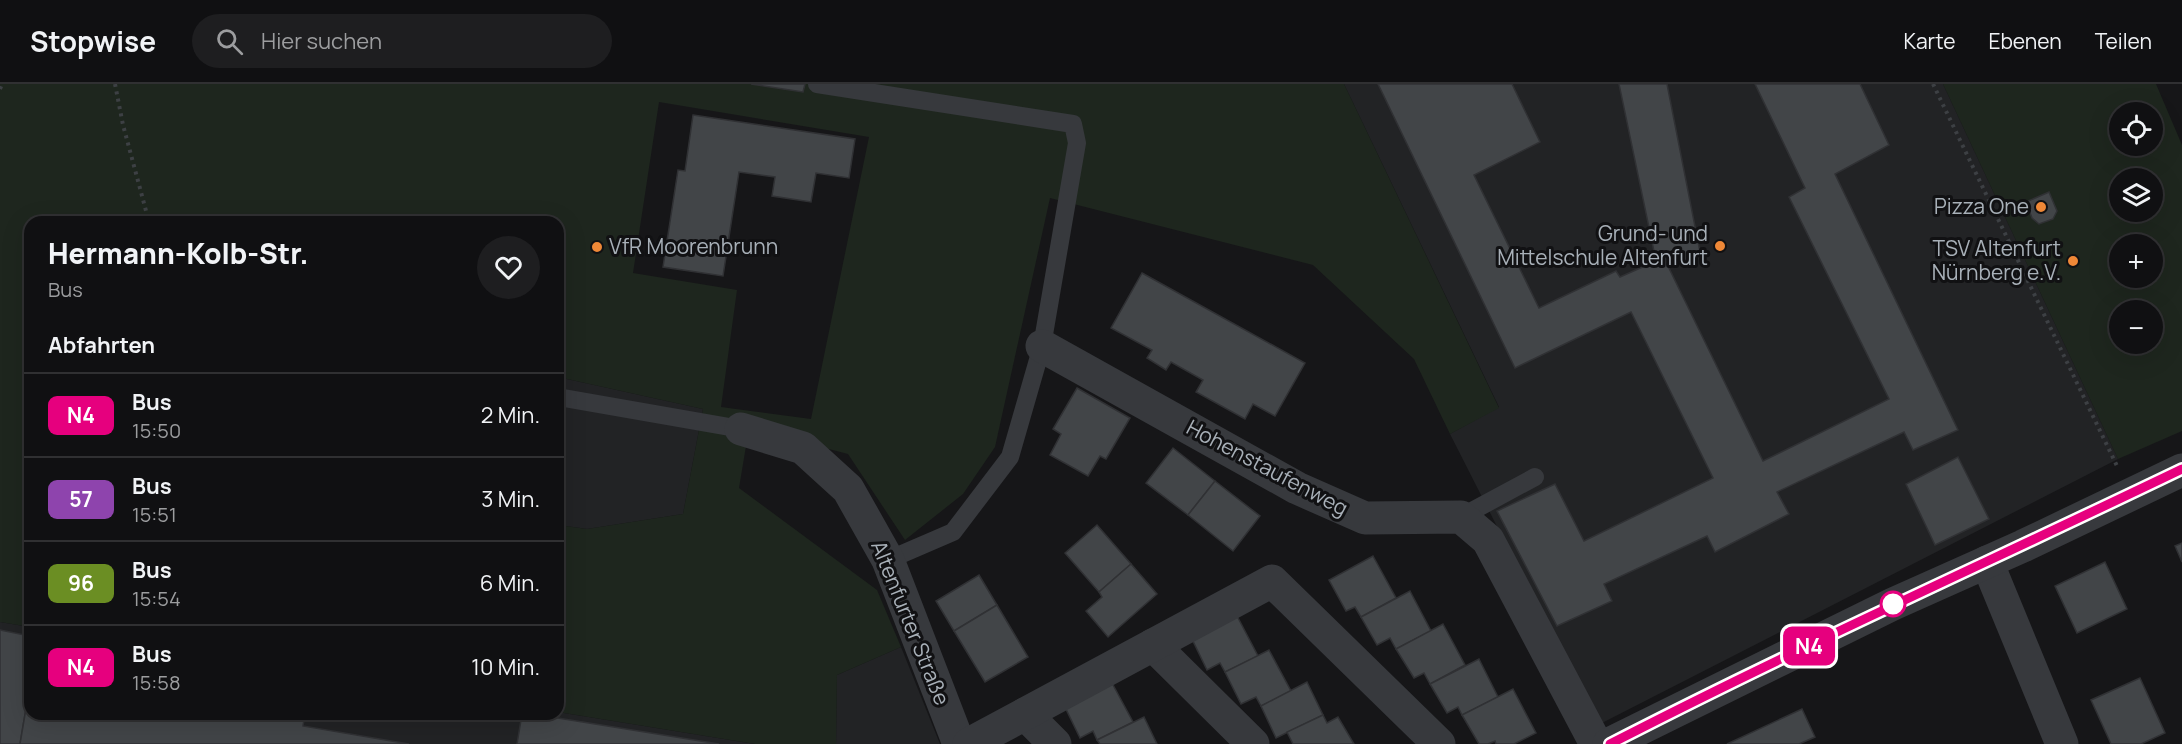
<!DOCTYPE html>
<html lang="de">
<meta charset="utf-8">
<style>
:root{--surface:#101012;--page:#1e1e20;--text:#f1f3f6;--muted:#9c9d9f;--line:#303032}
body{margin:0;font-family:Manrope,sans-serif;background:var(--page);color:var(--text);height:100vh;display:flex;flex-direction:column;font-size:22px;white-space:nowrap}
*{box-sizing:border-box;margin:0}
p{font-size:20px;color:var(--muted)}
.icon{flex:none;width:33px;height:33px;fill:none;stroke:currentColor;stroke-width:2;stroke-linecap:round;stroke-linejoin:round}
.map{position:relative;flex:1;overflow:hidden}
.drawer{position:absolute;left:24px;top:132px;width:540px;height:504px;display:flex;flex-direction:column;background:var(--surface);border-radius:18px;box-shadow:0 6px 24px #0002,0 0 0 2px var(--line)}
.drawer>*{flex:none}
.badge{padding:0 12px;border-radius:9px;font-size:21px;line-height:39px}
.fabs{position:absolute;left:2109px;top:18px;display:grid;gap:12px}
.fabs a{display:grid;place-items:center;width:54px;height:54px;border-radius:50%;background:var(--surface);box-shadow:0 6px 24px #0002,0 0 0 2px var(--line);font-size:30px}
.map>.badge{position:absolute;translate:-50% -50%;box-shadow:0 0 0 3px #fff}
h2{padding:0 24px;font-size:22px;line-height:54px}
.round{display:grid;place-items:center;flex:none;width:63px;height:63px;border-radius:32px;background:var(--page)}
.overview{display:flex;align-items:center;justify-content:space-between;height:102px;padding:0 24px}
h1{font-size:28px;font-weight:800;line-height:45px}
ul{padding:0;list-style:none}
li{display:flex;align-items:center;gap:18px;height:84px;padding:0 24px;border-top:2px solid var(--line)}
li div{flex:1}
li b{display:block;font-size:22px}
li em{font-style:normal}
li .badge{min-width:66px;font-weight:700;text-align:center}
header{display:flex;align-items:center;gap:36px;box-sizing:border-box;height:84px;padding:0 30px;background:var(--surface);border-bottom:2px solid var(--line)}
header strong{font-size:28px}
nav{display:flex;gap:33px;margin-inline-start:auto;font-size:21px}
.search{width:420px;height:54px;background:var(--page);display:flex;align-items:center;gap:15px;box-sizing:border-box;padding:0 21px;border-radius:33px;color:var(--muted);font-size:22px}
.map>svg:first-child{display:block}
</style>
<header>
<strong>Stopwise</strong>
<div class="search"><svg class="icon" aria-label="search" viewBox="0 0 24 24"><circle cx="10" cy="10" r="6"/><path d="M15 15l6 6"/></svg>Hier suchen</div>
<nav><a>Karte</a><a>Ebenen</a><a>Teilen</a></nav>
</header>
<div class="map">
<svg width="2182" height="660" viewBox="0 0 2182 660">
<rect width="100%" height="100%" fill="#161618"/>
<g fill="#222325">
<polygon points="1344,0 1943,0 2118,375 1598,641 1450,350 1499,323"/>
<polygon points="558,293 703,325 683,430 587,445 558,441"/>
<polygon points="0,538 30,543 30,630 558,630 558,628 755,660 0,660"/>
<polygon points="901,563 940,660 836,660 837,591"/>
</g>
<g fill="#1e261e" fill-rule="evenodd">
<path d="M0 0H1344L1499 324 1450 350 1414 275 1313 181 1050 114 995 363 963 410 905 456 848 370 749 344 739 404 877 506 901 563 837 591 836 660H755L558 628V441L587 445 683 430 703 325 558 293V138H30V543L0 538ZM659 18 869 53 811 335 721 323 737 206 633 189Z"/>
<path d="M1943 0H2156L2182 61V347L2118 375ZM2120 28H2152V62H2120ZM2120 94H2152V128H2120ZM2120 160H2152V194H2120ZM2120 226H2152V260H2120Z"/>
</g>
<g fill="#424548" stroke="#303134" stroke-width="1.5">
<polygon points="751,0 805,0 803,8"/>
<polygon points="1378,0 1512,0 1540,58 1474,91 1539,224 1616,187 1620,193 1656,177 1619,0 1667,0 1701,173 1667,180 1763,377 1889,315 1789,113 1805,104 1755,0 1860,0 1889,61 1835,90 1958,346 1913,366 1904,348 1777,408 1789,430 1715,468 1707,452 1604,500 1612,517 1557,542 1497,427 1555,400 1584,457 1713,394 1631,228 1515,284"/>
<polygon points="693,31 855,55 849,94 816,89 811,118 772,112 775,93 739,88 723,192 663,183 678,86 685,87"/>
<polygon points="2049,108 2057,127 2053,135 2039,140 2032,134 2026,118"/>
<polygon points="1142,189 1305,279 1275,332 1253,320 1245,335 1196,308 1203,296 1171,278 1166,286 1147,274 1152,266 1111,244"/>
<polygon points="1077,304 1130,334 1106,375 1100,372 1088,392 1050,371 1061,350 1053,345"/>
<polygon points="1173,364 1215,397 1188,431 1146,399"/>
<polygon points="1958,373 1989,435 1935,461 1906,400"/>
<polygon points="1215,397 1260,432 1233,467 1188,431"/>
<polygon points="1097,441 1131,480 1099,508 1065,469"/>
<polygon points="2182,459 2182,478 2175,462"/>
<polygon points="1373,472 1396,514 1361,533 1355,523 1346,527 1329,496"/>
<polygon points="2105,478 2127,525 2077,549 2055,502"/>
<polygon points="1131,480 1157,510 1108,553 1086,527 1102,513 1099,508"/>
<polygon points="979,491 997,521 954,547 936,517"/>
<polygon points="1410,507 1431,547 1396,565 1390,554 1377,561 1361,533"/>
<polygon points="997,521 1028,573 985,598 954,547"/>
<polygon points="1236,530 1258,572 1225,588 1220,579 1207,586 1191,553"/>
<polygon points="1443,540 1465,581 1430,600 1424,589 1414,594 1396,565"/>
<polygon points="0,546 30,552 30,601 20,660 0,660"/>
<polygon points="1269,566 1291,607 1261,622 1256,613 1241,620 1225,588"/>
<polygon points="1479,575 1498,613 1462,631 1458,623 1447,629 1430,600"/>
<polygon points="2140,594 2165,649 2141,660 2111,660 2091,616"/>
<polygon points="1307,598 1323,631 1276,654 1261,622"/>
<polygon points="1112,599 1133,638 1097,656 1093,647 1080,654 1064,621"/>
<polygon points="30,601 30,630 305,630 303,642 409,660 20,660"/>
<polygon points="1513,605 1536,649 1514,660 1496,660 1495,657 1488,660 1479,660 1462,631"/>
<polygon points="1802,625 1815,653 1799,660 1727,660"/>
<polygon points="522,630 533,630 719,660 517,660"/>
<polygon points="1323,631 1327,639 1338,633 1354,660 1293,660 1287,648"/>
<polygon points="1144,633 1157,660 1100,660 1097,656"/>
</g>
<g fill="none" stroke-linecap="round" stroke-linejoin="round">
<g stroke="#3d4044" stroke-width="4" stroke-dasharray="3 4.5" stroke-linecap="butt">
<polyline points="115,0 123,41 149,138"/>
<polyline points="1933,0 2117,382"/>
<polyline points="0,5 2,0"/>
</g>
<g stroke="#37393d" stroke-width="18">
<polyline points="817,0 1073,40 1077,59 1042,262 1010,373 953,448 888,476"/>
<polyline points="558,313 741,345"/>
<polyline points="1461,433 1535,393"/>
</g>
<g stroke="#37393d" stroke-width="33">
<polyline points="1042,262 1297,404 1365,434 1461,433 1488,456 1596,660"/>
<polyline points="741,345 803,364 848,405 888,476 959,660"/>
<polyline points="1987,478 2062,660"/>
<polyline points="1153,561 1253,660"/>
<polyline points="1025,630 1055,660"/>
<polyline points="969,660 1272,497 1439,660"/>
<polyline points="1609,660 1893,520 2023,462 2182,386"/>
</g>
</g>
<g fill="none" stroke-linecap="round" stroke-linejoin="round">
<g stroke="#fff" stroke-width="14">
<path id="line" d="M1610 660C1798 563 1991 477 2182 385"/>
</g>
<use href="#line" stroke="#e6007e" stroke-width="9"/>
</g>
<g fill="#ef8837" stroke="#111113" stroke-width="2">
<circle cx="2041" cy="123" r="6"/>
<circle cx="1720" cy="162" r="6"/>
<circle cx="597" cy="163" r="6"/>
<circle cx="2073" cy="177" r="6"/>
</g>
<circle fill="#fff" stroke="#e6007e" stroke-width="3" cx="1893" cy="520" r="12"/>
<g text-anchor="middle" stroke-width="6" stroke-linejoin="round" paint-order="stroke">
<g font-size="21" fill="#a8b0b8" stroke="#111113" text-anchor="end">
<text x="2029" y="130">Pizza One</text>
<text x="1708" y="157">Grund- und<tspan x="1708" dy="24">Mittelschule Altenfurt</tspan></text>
<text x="609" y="170" text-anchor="start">VfR Moorenbrunn</text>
<text x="2061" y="172">TSV Altenfurt<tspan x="2061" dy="24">Nürnberg e.V.</tspan></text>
</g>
<g font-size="21" fill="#a8b0b8" stroke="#111113">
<text transform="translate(1267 384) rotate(28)" y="7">Hohenstaufenweg</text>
<text transform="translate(910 539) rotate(68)" y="7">Altenfurter Straße</text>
</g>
</g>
</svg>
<div class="fabs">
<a><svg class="icon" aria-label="locate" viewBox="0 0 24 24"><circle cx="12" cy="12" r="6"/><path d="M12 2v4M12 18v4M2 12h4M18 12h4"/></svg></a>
<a><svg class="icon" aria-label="layers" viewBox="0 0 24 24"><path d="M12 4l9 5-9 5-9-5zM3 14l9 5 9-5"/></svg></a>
<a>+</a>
<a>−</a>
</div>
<b class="badge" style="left:1809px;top:562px;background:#e6007e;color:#fff">N4</b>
<section class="drawer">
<div class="overview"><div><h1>Hermann-Kolb-Str.</h1><p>Bus</p></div><a class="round"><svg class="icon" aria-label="heart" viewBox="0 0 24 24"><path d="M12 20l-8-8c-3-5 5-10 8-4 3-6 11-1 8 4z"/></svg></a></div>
<h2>Abfahrten</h2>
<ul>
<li><span class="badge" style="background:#e6007e;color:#fff">N4</span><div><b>Bus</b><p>15:50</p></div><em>2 Min.</em></li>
<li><span class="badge" style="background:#8e44ad;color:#fff">57</span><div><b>Bus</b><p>15:51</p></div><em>3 Min.</em></li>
<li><span class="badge" style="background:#6b8e23;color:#fff">96</span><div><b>Bus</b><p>15:54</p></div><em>6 Min.</em></li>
<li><span class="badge" style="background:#e6007e;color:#fff">N4</span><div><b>Bus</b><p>15:58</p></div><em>10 Min.</em></li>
</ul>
</section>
</div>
